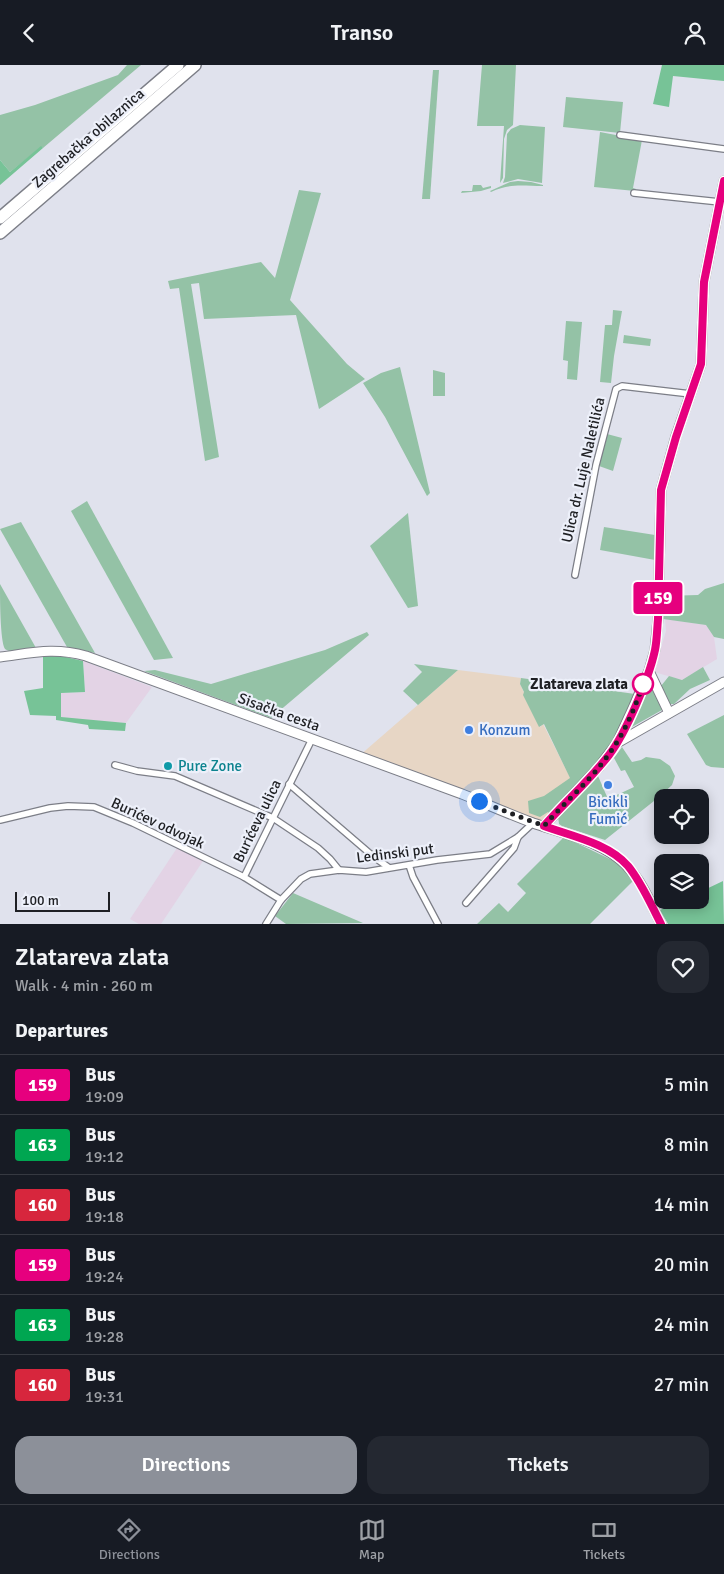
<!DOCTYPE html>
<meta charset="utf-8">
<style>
:root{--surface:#171b24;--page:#242831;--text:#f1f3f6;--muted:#9ea1a6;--line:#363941;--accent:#8c9099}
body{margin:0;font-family:Signika,sans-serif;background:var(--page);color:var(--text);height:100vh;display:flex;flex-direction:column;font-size:19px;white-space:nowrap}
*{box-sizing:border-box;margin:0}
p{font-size:16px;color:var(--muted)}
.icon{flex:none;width:28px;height:28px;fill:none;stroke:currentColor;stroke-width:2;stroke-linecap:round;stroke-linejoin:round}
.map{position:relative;height:859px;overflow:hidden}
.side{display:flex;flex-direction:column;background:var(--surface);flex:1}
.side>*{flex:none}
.badge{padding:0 10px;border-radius:4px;font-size:18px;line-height:32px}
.buttons{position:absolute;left:654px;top:724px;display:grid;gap:10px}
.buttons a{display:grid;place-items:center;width:55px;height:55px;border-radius:10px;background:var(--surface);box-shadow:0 2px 12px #0003;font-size:25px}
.scale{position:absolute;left:15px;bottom:12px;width:95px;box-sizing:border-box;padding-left:5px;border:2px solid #1f2024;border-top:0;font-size:14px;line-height:18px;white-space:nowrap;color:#1f2024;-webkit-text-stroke:4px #edf0fa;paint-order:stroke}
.you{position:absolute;width:25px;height:25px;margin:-12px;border:4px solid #fff;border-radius:50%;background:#1a73e8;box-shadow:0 0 0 8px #1a73e833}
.map>.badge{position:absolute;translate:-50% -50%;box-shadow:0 0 0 2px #fff}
h2{padding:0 15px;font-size:19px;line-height:45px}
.round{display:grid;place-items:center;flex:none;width:52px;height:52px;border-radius:15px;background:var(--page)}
.head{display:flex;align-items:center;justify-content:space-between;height:85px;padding:0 15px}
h1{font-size:24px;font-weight:600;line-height:38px}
.button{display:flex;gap:10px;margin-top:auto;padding:10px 15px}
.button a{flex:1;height:58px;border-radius:15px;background:var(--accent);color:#fff;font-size:20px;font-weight:600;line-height:58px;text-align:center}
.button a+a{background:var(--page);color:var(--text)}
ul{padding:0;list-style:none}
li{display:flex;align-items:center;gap:15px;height:60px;padding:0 15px;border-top:1px solid var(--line)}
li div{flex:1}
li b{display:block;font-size:19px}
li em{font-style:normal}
li .badge{min-width:55px;font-weight:700;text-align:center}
header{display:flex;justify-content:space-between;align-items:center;height:65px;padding:0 15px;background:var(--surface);font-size:22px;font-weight:600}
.menu{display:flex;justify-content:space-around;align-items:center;height:70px;border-top:1px solid var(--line);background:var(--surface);font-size:14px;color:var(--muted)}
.menu a{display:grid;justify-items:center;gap:2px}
.menu .on{color:var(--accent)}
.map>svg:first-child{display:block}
</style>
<header><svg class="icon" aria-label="back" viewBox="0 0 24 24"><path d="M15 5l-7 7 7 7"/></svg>Transo<svg class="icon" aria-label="person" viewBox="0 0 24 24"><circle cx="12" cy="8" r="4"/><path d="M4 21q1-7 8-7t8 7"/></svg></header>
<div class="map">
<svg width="724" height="859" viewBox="0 0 724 859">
<rect width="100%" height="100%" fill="#e0e2ed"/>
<polygon fill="#e7d6c5" points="458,605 521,613 520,619 540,662 543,659 577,726 544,761 359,691"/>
<g fill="#e3d3e5">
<polygon points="665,554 706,560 714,572 717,594 682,615 654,607 666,566"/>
<polygon points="83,596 152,622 126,658 61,653 61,628 85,627"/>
<polygon points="177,783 203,796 161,859 139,859 130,854"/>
</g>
<g fill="#94c2a6">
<polygon points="127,0 141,0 43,83 41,82 10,107 0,95 0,50 35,40 118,10"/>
<polygon points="482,0 516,0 513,60 507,65 504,74 503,113 500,118 504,61 477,61"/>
<polygon points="433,5 439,5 430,134 422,134"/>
<polygon points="566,32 623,37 620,68 563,62"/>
<polygon points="520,60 545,62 542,118 518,114 503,118 505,112 507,69 511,64"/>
<polygon points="600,67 642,75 633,123 636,124 635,126 594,122"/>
<path d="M518 116 531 117 543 120V121C522 121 510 118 491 127L490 126 510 117Z"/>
<polygon points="473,120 481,120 483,123 491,121 491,123 481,126 461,128 462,126 472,126"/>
<polygon points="299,125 321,128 290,235 347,299 365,314 319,344 296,250 204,254 199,218 191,219 219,392 205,396 179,223 170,224 168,216 261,197 275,213"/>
<polygon points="613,245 622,246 614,291 611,318 600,317 605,260 612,260"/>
<polygon points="566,256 582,257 577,315 567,314 568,296 563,295"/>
<polygon points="624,270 651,274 650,281 623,278"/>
<polygon points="400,302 430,428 427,431 385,352 363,318 381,308"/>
<polygon points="433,305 445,308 445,331 433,331"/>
<polygon points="607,369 622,373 613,406 599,401"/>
<polygon points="87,436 173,593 154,595 71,446"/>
<polygon points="408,448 418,541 408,543 370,481"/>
<polygon points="21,457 95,588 67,582 0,464"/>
<polygon points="604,462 655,470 655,495 600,485"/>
<polygon points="724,518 724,574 714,572 706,560 663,554 664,531 698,530 705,524"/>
<path d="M0 519 36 583C28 584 11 589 5 584 0 576 0 531 0 519Z"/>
<polygon points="367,567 369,570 271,653 144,606 155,605 211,619 325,585"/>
<polygon points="414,599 458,605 418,640 403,626 422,607"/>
<polygon points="703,602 710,615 690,624 674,639 669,639 661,621 669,611 682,615"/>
<polygon points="521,613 635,629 614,675 600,694 549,748 548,747 540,752 529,748 528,736 544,731 570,713 544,659 539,662 523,630 524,627 520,619"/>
<polygon points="649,621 652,622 662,645 630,663 647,623"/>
<polygon points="724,650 724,703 711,702 706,700 687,669"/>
<polygon points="622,682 632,697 641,695 646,692 660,694 670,701 675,711 672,720 659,732 605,775 562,761 559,759 558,751 598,711 608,734 634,722 625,705 621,706 614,693"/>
<polygon points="564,772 614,796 622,802 633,816 590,859 477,859 499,838 508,847 526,828 517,819"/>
<polygon points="293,828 363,858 286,859 275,851"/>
</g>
<g fill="#77c397">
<polygon points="662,0 724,0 724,16 673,11 669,42 653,39"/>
<polygon points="41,81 43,83 0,120 0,95 10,107"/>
<polygon points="57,590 83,596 85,627 61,628 61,652 126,658 125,666 89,664 88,660 56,655 56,651 30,650 24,626 43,623 43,591"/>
<polygon points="723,816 724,859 668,859 660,845 681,835 700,835 700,827"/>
</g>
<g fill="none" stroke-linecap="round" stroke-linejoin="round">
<g stroke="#7c7e87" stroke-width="8">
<g id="street">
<polyline points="620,70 724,84"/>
<polyline points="634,128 720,137"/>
<polyline points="575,510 596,400 616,324 622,321 691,329"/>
<polyline points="115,700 137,706 175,711 273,753 318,783 330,794 339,805"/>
<polyline points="289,719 374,792 388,802"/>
<polyline points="0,755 50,743 68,741 94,742 133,758 244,812"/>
<polyline points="409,800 413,812 438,859"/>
<polyline points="281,835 301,814 310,809 339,805 366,807 437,795 490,789 518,772 533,758"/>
<polyline points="466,838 514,783 518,772"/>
<polyline points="266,859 281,835 244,812 312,674"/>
</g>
</g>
<g stroke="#7c7e87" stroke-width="11">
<g id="secondary">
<path d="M0 592C32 588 54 582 86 591L462 729C486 739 509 749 533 758 562 768 604 777 626 800 642 816 651 839 661 859"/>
<polyline points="649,606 669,648"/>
<polyline points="617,678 724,617"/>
<polyline points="544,761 599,702 617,678 634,641 649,606 655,585 658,554 661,425 676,371 701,299 704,217 724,116"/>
</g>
</g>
<g stroke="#7c7e87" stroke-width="14">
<g id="highway">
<polyline points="0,153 178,0"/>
<polyline points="0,168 195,0"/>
</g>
</g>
<use href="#street" stroke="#fff" stroke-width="5.5"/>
<use href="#secondary" stroke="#fff" stroke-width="9"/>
<use href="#highway" stroke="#fff" stroke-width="11"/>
</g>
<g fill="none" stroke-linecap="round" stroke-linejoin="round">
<g stroke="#fff" stroke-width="11">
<path id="line" d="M661 859C651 840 642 818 628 801 608 778 571 771 544 761 565 737 589 716 609 690 626 668 649 613 655 585 657 575 657 565 658 554L661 425 676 372 701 299 704 217 724 116"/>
</g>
<use href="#line" stroke="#e6007e" stroke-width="8"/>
<path stroke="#1f2024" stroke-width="5" stroke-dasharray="0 9" d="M479 736 544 761C565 737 590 716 609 689 624 669 635 643 643 619"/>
</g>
<circle fill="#fff" stroke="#e6007e" stroke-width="2.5" cx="643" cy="619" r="10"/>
<g fill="#3f7fe0" stroke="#edf0fa" stroke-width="2">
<circle cx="469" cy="665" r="5"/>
<circle cx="608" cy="720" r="5"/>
</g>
<circle fill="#0f9aa8" stroke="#edf0fa" stroke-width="2" cx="168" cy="701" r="5"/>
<g text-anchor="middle" stroke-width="4.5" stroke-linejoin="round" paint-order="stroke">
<g font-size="15" fill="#1f2024" stroke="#edf0fa">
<text transform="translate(88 73) rotate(-41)" y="5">Zagrebačka obilaznica</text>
<text transform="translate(583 405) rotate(-77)" y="5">Ulica dr. Luje Naletilića</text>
<text transform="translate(279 647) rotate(20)" y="5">Sisačka cesta</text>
<text transform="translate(257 756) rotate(-64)" y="5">Burićeva ulica</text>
<text transform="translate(158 758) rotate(25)" y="5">Burićev odvojak</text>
<text transform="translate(395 788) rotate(-7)" y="5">Ledinski put</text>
</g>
<g font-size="15" font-weight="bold" fill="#1f2024" stroke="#edf0fa" text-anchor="end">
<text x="628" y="624">Zlatareva zlata</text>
</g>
<g font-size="15" fill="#366cbe" stroke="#edf0fa" text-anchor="start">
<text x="479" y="670">Konzum</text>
<text x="608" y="742" text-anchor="middle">Bicikli<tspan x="608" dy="17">Fumić</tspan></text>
</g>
<g font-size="15" fill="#0d838f" stroke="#edf0fa" text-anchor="start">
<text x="178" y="706">Pure Zone</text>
</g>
</g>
</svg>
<div class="buttons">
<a><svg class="icon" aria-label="locate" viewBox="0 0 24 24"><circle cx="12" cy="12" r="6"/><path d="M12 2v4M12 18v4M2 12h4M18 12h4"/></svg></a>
<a><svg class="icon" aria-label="layers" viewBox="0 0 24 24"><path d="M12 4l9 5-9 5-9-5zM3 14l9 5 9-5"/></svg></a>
</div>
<div class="scale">100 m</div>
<div class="you" style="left:479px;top:736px"></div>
<b class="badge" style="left:658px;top:533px;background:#e6007e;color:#fff">159</b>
</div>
<section class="side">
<div class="head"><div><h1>Zlatareva zlata</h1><p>Walk · 4 min · 260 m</p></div><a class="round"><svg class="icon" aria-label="heart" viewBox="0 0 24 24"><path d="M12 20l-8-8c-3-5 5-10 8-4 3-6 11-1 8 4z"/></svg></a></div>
<h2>Departures</h2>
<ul>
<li><span class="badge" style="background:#e6007e;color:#fff">159</span><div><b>Bus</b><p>19:09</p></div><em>5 min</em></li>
<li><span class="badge" style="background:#00a651;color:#fff">163</span><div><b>Bus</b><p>19:12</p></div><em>8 min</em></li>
<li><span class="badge" style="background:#d7263d;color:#fff">160</span><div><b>Bus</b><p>19:18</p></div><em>14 min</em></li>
<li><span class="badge" style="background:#e6007e;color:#fff">159</span><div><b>Bus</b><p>19:24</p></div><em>20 min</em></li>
<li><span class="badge" style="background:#00a651;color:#fff">163</span><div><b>Bus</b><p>19:28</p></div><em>24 min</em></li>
<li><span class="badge" style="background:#d7263d;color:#fff">160</span><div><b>Bus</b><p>19:31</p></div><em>27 min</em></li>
</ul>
<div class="button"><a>Directions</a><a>Tickets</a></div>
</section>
<nav class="menu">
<a class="on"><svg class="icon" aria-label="directions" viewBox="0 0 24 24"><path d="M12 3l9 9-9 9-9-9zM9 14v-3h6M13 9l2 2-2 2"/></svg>Directions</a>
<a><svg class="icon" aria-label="map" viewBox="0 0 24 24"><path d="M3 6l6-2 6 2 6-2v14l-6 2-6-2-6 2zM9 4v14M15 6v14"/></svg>Map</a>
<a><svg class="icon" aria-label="tickets" viewBox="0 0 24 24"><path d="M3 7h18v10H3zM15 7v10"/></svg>Tickets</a>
</nav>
